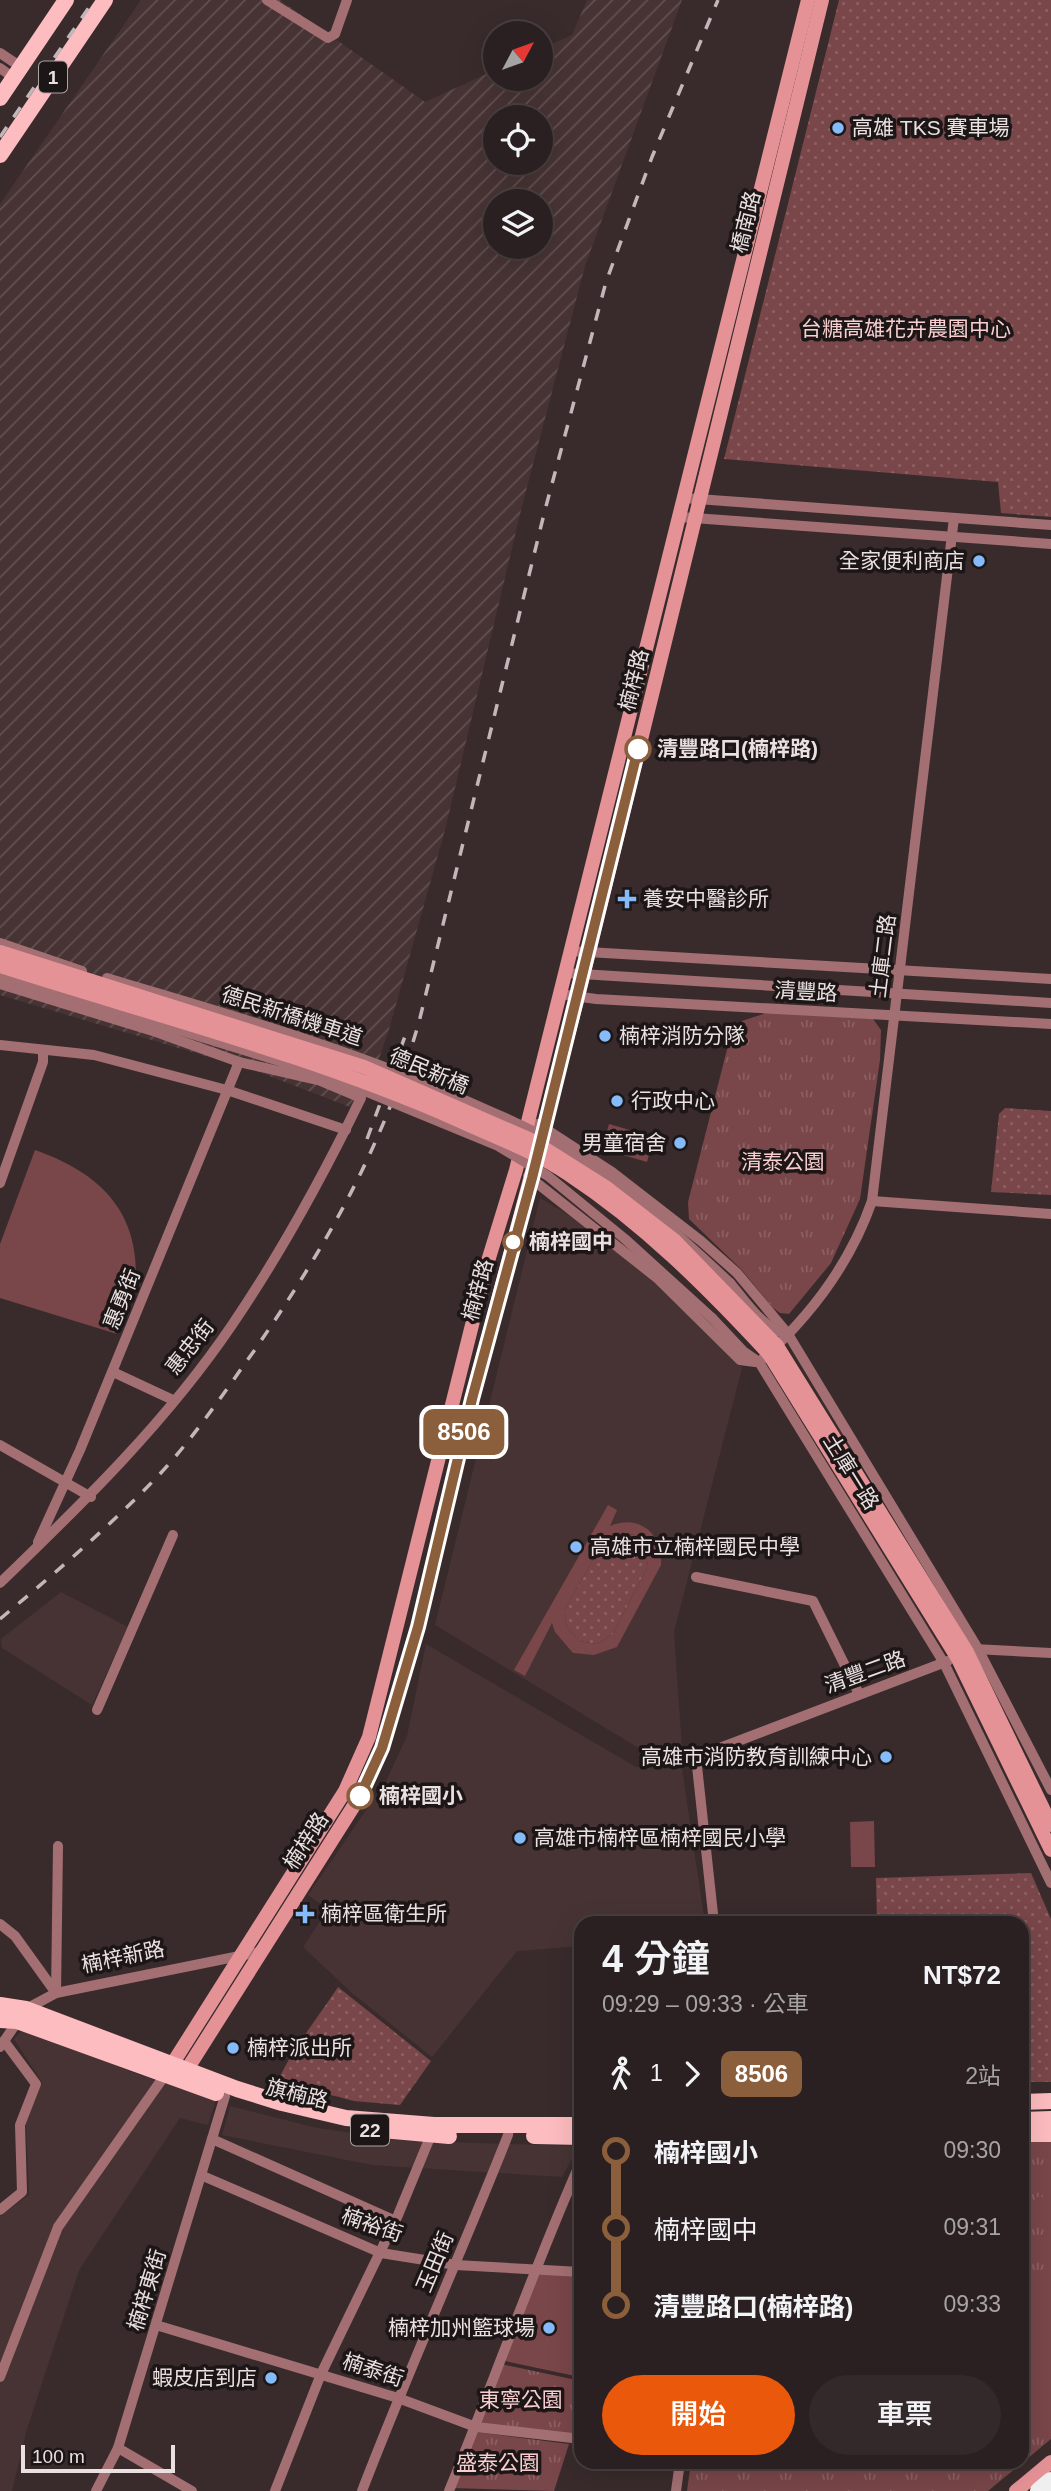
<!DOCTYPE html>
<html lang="zh-TW">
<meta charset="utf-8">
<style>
:root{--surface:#2b2021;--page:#33282a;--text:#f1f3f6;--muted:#a6a3a5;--line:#473e3f;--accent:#ea580c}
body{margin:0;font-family:Arial,"Noto Sans TC",sans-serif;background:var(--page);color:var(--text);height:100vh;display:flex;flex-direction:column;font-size:26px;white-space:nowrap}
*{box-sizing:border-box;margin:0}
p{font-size:23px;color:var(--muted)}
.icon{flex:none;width:38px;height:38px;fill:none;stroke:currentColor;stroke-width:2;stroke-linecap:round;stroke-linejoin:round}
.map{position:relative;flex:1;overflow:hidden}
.details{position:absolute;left:574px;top:1916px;width:455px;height:553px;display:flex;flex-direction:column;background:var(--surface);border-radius:21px;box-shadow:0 7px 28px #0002,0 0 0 2px var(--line)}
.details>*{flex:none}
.badge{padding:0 14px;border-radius:10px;font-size:24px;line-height:46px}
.needle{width:46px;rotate:49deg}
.controls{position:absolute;left:483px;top:21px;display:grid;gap:14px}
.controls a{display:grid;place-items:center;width:70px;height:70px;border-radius:50%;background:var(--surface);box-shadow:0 7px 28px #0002,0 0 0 2px var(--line);font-size:35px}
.scale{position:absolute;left:21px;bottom:18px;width:154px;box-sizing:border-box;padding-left:7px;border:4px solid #eae0e0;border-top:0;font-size:19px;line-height:24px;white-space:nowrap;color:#eae0e0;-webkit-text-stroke:5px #1c1616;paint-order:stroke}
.map>.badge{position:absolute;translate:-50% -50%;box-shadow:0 0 0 4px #fff}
.legs{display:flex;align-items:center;gap:10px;height:77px;padding:0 28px;font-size:23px}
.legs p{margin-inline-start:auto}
.head{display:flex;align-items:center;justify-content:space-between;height:119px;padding:0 28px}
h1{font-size:38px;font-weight:600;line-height:52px}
.button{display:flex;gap:14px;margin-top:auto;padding:14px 28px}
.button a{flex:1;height:80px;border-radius:42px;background:var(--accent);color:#fff;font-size:28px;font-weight:600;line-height:80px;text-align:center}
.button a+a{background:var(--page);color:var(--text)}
ul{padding:0 28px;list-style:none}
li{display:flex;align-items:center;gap:24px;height:77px;font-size:26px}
li i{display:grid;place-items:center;width:10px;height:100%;margin:0 9px;background:currentColor}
li i::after{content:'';width:18px;height:18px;margin:-9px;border:5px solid;border-radius:50%;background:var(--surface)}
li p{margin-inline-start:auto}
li:first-child i{background:linear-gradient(#0000 50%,currentColor 0)}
li:last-child i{background:linear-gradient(currentColor 50%,#0000 0)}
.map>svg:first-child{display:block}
</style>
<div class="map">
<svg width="1051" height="2491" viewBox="0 0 1051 2491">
<defs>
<pattern id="industrial-furrows" width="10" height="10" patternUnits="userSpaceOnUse" patternTransform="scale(1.75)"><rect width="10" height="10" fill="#473334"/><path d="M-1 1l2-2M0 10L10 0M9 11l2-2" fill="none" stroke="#625051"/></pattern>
<pattern id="grass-dots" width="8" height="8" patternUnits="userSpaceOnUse" patternTransform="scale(1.75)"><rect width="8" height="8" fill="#794649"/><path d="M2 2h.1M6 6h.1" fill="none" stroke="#8c6063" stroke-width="1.8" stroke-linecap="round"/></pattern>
<pattern id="park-tufts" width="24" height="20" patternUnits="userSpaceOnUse" patternTransform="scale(1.75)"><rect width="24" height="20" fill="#794649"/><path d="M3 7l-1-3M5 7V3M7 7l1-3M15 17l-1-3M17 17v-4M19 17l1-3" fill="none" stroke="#8c6063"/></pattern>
</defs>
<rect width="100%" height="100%" fill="#392b2c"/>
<g fill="#473334">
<polygon points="540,1198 570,1216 655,1280 742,1368 674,1632 682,1748 642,1750 435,1625"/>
<polygon points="61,1592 128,1627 92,1705 2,1648 1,1639"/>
<polygon points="426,1644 636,1767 682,1769 705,1923 581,1923 581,1946 517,1951 432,2057 352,1993 303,1947 328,1909 308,1895 386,1781 407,1736"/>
<polygon points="24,2028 137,2074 216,2100 208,2125 180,2118 79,2270 27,2429 12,2491 0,2491 0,2216 29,2195 26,2123 42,2082 14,2039"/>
<polygon points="230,2106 317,2128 409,2141 579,2146 562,2177 372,2165 222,2135"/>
</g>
<path fill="url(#industrial-furrows)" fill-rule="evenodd" d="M141 0H280L425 102 495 70V79H541V49L572 35 587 0H682L585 266 522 506 445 830 388 1033 360 1111 259 1072 0 995V204ZM495 117H541V163H495ZM495 201H541V247H495Z"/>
<g fill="url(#grass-dots)">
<polygon points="839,0 1051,0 1051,517 1001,513 998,482 724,459"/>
<polygon points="1005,1108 1051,1111 1051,1195 991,1192 999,1114"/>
<polygon points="618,1532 635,1535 644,1543 648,1566 613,1634 597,1644 579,1641 567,1628 564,1611 604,1540"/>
<polygon points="1031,1873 1051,1919 1051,2082 1022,2082 1022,1923 877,1923 876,1878"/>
<path d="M338 1987 431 2061 400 2105 354 2101 278 2081C293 2047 318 2018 338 1987Z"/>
</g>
<g fill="url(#park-tufts)">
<polygon points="769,1012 873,1019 881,1030 880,1060 860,1199 831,1263 789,1314 780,1313 772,1307 741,1269 689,1219 688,1202 731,1034 742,1021"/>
<polygon points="1051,2141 1051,2439 988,2491 687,2491 691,2462 1022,2462 1022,2142"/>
<polygon points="501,2364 581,2381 581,2438 476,2427"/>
<polygon points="476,2432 569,2444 554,2491 452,2488"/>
</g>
<g fill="#794649" fill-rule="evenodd">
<polygon points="609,1124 654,1137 647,1162 602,1149"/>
<path d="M35 1150C97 1172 138 1208 136 1279 135 1297 124 1317 117 1334L0 1298V1244Z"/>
<path d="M608 1505 617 1510 610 1526C639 1514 663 1533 661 1565L617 1647 594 1655 573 1653 555 1632 552 1623 525 1676 514 1670ZM618 1532 635 1535 644 1543 648 1566 613 1634 597 1644 579 1641 567 1628 564 1611 604 1540Z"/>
<polygon points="874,1821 875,1867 851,1867 850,1822"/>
<polygon points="1051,2162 1051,2241 1046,2241 1046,2219 1036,2219 1035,2197 1043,2197 1042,2164"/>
<polygon points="1026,2268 1037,2280 1051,2273 1051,2416 1022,2439 1022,2271"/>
<polygon points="536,2272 581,2274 581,2340 575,2376 505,2361"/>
</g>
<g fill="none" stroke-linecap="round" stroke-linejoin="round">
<g stroke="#a36f72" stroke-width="10">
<polyline points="267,0 328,38 335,34 347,0"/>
<polyline points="0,53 21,67"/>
<polyline points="0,68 14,78"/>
<polyline points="684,498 1051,525"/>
<polyline points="680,517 1051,544"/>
<polyline points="570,951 1051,979"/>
<polyline points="565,973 1051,1003"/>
<path d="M0 984 156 1032 239 1062 318 1080 361 1098C323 1176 281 1253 232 1325 167 1421 83 1503 0 1583"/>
<polyline points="560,994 596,999 1051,1024"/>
<polyline points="0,1045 94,1055 227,1090 346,1130"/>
<polyline points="538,1124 612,1172 701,1241 737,1273 788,1334 977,1647 1051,1790"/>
<polyline points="528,1176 657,1278 740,1360 755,1362"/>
<polyline points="0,1183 43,1062 43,1050"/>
<polyline points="872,1201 1051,1214"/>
<path d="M730 1283C745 1300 765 1332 788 1334"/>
<polyline points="712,1318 743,1351 759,1362 944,1663 1051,1883"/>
<path d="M759 1362C809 1318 850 1264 872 1201L954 518"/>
<polyline points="113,1372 173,1400"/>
<polyline points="0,1445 91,1497"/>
<polyline points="38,1542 80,1450 239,1062"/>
<polyline points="696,1577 813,1601 859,1694"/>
<polyline points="974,1649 1051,1653"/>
<polyline points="97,1710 173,1535"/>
<polyline points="714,1923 696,1757 948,1661"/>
<polyline points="0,1924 15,1936 56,1993"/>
<polyline points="56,1993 58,1846"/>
<polyline points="0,2047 26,2009 56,1993 259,1952"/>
<polyline points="212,2139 396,2221"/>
<polyline points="203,2176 381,2253 456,2265 581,2272"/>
<polyline points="0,2210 22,2192 20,2125 36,2084 4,2041"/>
<polyline points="156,2325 398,2398 476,2427 581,2439"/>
<polyline points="0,2377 58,2227 165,2075"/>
<polyline points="118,2448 192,2491"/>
<polyline points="96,2491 118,2448 225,2096"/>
<polyline points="275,2491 321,2374 398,2215 433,2130"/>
<path d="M362 2491C408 2371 461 2254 508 2135L509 2126"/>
<path d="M449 2491C494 2381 533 2270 581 2161"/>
<polyline points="676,2491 680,2462"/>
</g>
<g stroke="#e59297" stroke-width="14">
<polyline points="777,1346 967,1652 1051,1825"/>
<polyline points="769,1354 957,1657 1051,1850"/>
<polyline points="177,2073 186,2071 360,1796 382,1748 418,1627 472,1399 578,997 822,0"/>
<polyline points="166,2074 345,1791 369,1737 488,1261 516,1170 808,0"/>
<polyline points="1016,2491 1051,2462"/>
</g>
<g stroke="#fdbcbf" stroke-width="16">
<polyline points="0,98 66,0"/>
<polyline points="0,155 105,0"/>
<polyline points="0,2005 26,2009 237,2089 282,2103 346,2118 434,2125 581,2125"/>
<polyline points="0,2020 17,2021 216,2093"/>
<polyline points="1022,2102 1051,2101"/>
<polyline points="1022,2120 1051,2119"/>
<polyline points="360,2128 449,2136"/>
<polyline points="1022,2134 1051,2134"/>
<polyline points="534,2136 581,2137"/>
</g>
<polyline stroke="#efefef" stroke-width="18" points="1039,2491 1051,2481"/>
<g stroke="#c2b7b8" stroke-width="3.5" stroke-dasharray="12 12" stroke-linecap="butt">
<polyline points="0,137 94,0"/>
<polyline points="367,1139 407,1031"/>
<path d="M0 1619C55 1573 108 1528 157 1477 193 1439 223 1394 254 1351 327 1245 383 1147 419 1022L545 510 606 282 652 157 718 0"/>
</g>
<g stroke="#a36f72" stroke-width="10">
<polyline points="0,943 82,971"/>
<polyline points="0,975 328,1076 498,1146 548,1176 625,1239 712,1318"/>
<path d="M107 978C229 1015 353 1049 469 1102 498 1115 529 1127 555 1144 620 1183 675 1231 730 1283"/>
</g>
<g stroke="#e59297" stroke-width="14">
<polyline points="0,952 364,1067 531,1140 607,1188 674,1240 777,1346"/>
<path d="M0 966C153 1015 311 1055 458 1120 495 1137 534 1151 568 1174 644 1224 707 1287 769 1354"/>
</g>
</g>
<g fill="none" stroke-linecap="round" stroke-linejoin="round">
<g stroke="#fff" stroke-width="16">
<polyline id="line-1" points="360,1796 382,1748 418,1627 472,1399 532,1178 638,749"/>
</g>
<use href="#line-1" stroke="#8b5e3c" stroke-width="10"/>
</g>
<g fill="#85bbfb" stroke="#1c1616" stroke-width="2.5">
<circle cx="838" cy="128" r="7"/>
<circle cx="979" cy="561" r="7"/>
<path d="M623.5 888.5h7v7h7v7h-7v7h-7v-7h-7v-7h7z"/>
<circle cx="605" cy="1036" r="7"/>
<circle cx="617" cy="1101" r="7"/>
<circle cx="680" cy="1143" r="7"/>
<circle cx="576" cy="1547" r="7"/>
<circle cx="886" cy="1757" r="7"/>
<circle cx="520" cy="1838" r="7"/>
<path d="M301.5 1903.5h7v7h7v7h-7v7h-7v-7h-7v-7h7z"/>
<circle cx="233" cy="2048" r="7"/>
<circle cx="549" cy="2328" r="7"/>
<circle cx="271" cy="2378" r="7"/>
</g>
<g fill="#fff" stroke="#8b5e3c" stroke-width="3.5">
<circle cx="638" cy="749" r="12"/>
<circle cx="513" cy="1242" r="9"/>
<circle cx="360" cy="1796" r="12"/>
</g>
<g text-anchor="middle" stroke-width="7" stroke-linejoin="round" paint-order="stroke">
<g fill="#1c1616" stroke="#aca3a3" stroke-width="2">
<rect x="39" y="61.5" width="28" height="31" rx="5"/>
<rect x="351" y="2114.5" width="38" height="31" rx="5"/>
</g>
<g font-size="19" font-weight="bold" fill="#eae0e0">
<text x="53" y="84">1</text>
<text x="370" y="2137">22</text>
</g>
<g font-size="21" fill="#eae0e0" stroke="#1c1616" text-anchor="start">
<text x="852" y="135">高雄 TKS 賽車場</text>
<text x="965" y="568" text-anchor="end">全家便利商店</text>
<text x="643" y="906">養安中醫診所</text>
<text x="619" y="1043">楠梓消防分隊</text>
<text x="631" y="1108">行政中心</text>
<text x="666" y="1150" text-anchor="end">男童宿舍</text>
<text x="590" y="1554">高雄市立楠梓國民中學</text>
<text x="872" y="1764" text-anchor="end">高雄市消防教育訓練中心</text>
<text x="534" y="1845">高雄市楠梓區楠梓國民小學</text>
<text x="321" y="1921">楠梓區衛生所</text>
<text x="247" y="2055">楠梓派出所</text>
<text x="535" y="2335" text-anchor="end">楠梓加州籃球場</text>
<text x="257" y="2385" text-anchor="end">蝦皮店到店</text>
</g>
<g font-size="21" fill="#eae0e0" stroke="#1c1616">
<text transform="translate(746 222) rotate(-76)" y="7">橋南路</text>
<text transform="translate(634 680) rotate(-76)" y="7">楠梓路</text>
<text transform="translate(883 956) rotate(-83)" y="7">土庫二路</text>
<text transform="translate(806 992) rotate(3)" y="7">清豐路</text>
<text transform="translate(292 1016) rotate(18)" y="7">德民新橋機車道</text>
<text transform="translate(429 1071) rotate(23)" y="7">德民新橋</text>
<text transform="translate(478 1290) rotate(-75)" y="7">楠梓路</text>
<text transform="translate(122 1299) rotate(-68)" y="7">惠勇街</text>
<text transform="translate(190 1347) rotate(-52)" y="7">惠忠街</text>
<text transform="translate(851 1472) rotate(58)" y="7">土庫一路</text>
<text transform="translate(865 1672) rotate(-20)" y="7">清豐二路</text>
<text transform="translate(306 1841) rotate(-57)" y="7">楠梓路</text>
<text transform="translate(123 1957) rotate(-12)" y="7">楠梓新路</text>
<text transform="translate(297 2094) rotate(14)" y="7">旗楠路</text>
<text transform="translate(372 2225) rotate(19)" y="7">楠裕街</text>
<text transform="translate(435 2262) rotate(-67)" y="7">玉田街</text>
<text transform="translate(147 2290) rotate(-73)" y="7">楠梓東街</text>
<text transform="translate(373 2370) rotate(18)" y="7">楠泰街</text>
</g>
<g font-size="21" fill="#f8ced0" stroke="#1c1616">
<text x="906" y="336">台糖高雄花卉農園中心</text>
<text x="783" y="1169">清泰公園</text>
<text x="521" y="2407">東寧公園</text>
<text x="498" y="2470">盛泰公園</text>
</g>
<g font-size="21" font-weight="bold" fill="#eae0e0" stroke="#1c1616" text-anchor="start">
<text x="657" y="756">清豐路口(楠梓路)</text>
<text x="529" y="1249">楠梓國中</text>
<text x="379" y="1803">楠梓國小</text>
</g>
</g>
</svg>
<div class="controls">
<a><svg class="needle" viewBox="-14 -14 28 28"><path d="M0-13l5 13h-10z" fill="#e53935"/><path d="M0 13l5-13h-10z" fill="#a6a3a5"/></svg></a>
<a><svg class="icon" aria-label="locate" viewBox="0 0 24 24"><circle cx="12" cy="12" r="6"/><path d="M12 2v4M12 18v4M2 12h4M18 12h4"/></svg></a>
<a><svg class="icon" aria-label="layers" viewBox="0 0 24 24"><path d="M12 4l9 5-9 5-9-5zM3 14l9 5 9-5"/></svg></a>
</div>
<div class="scale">100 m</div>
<b class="badge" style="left:464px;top:1432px;background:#8b5e3c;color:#fff">8506</b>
<section class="details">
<div class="head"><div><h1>4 分鐘</h1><p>09:29 – 09:33 · 公車</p></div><b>NT$72</b></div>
<div class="legs"><svg class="icon" aria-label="walk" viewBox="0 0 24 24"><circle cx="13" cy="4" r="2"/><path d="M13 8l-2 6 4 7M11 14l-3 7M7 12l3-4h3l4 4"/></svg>1<svg class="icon" aria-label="forward" viewBox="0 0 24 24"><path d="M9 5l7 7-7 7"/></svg><b class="badge" style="background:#8b5e3c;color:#fff">8506</b><p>2站</p></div>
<ul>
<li><i style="color:#8b5e3c"></i><b>楠梓國小</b><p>09:30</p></li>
<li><i style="color:#8b5e3c"></i><span>楠梓國中</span><p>09:31</p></li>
<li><i style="color:#8b5e3c"></i><b>清豐路口(楠梓路)</b><p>09:33</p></li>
</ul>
<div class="button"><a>開始</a><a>車票</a></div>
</section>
</div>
